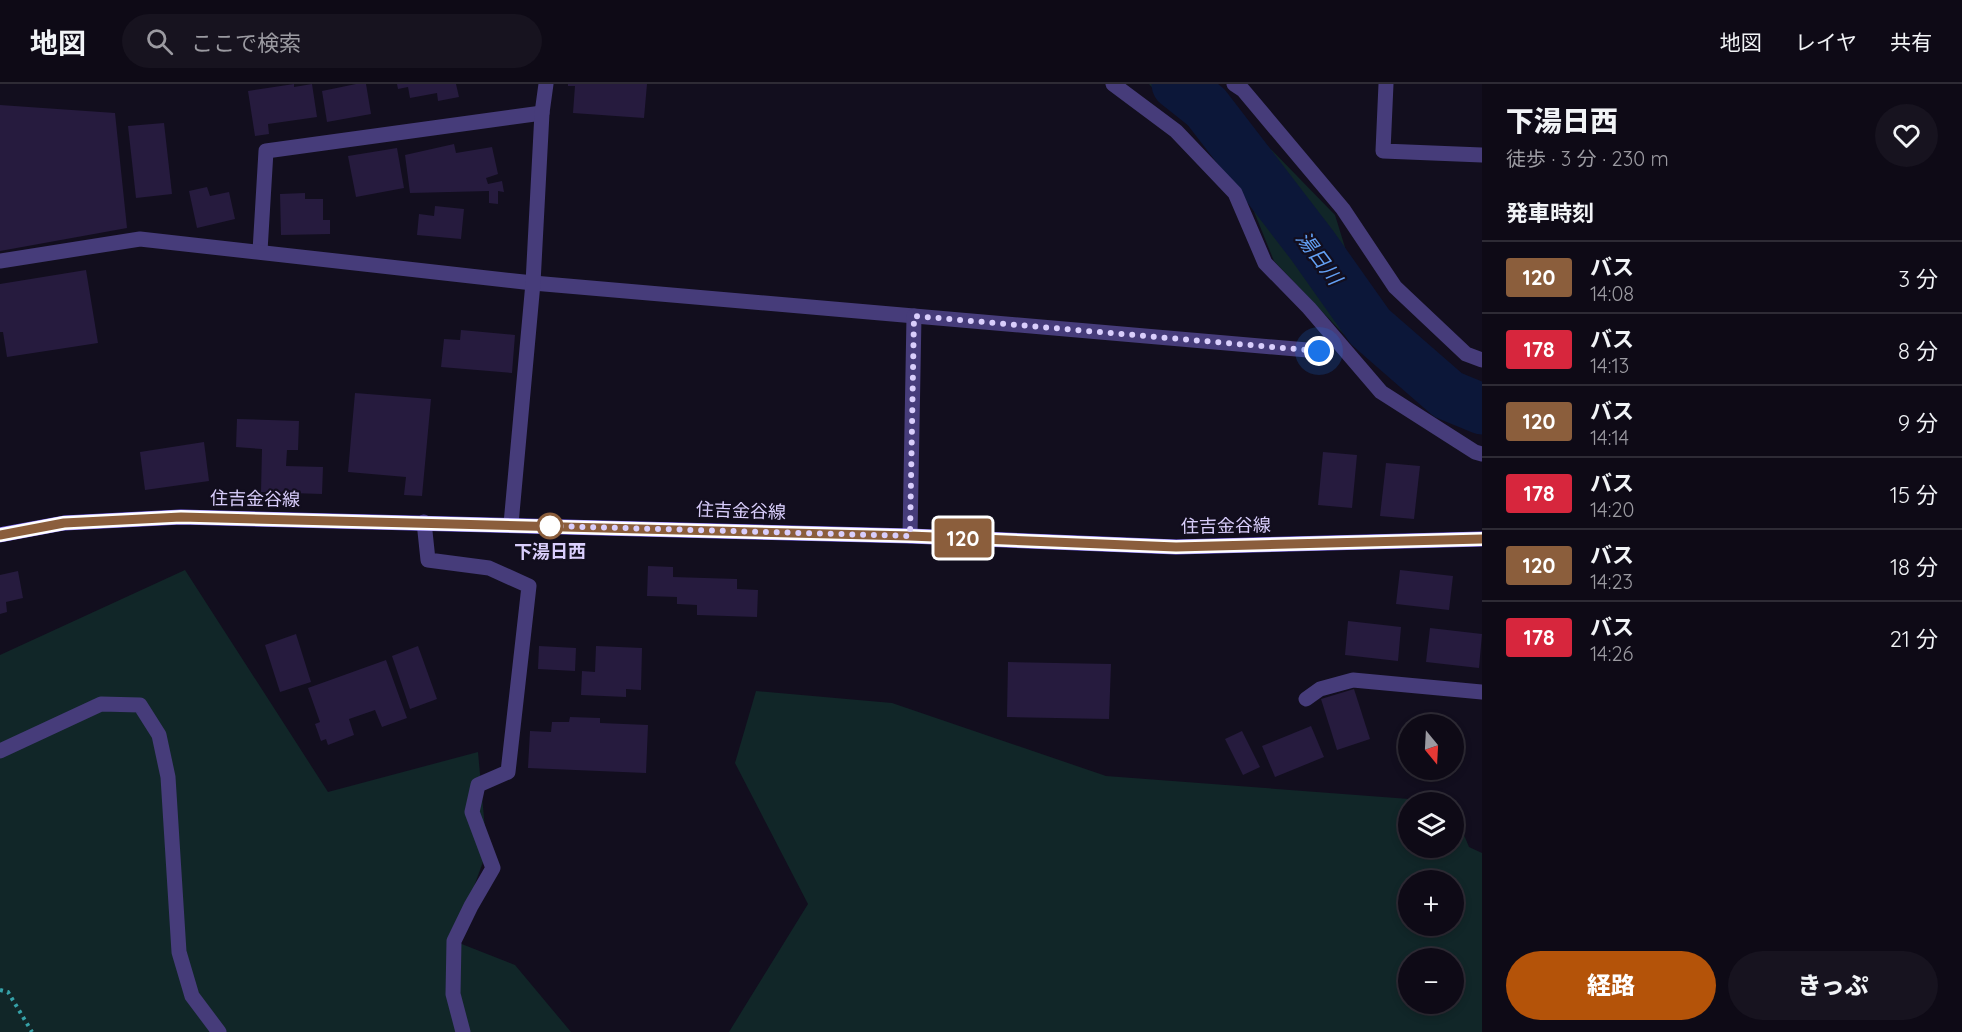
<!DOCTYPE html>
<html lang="ja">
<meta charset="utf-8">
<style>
:root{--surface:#0e0a16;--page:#17131f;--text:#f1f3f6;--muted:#9b9aa1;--line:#2e2b35;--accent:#b45309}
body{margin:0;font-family:Quicksand,"Noto Sans JP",sans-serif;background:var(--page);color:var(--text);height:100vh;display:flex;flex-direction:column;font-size:22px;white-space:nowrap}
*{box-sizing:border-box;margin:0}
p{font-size:20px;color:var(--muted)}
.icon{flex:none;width:33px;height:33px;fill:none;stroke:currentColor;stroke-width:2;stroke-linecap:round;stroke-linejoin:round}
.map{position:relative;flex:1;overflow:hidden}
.drawer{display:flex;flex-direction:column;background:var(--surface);width:480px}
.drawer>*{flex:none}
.badge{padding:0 12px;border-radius:4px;font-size:21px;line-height:39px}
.needle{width:39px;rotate:162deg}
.fabs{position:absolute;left:1398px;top:630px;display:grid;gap:12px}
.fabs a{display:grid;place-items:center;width:66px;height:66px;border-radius:50%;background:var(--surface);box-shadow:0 3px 9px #0003,0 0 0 2px var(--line);font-size:30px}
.you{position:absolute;width:30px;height:30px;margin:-15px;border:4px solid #fff;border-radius:50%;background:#1a73e8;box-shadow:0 0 0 9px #1a73e833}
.map>.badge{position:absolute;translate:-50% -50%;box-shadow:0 0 0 3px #fff}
h2{padding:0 24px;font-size:22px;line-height:54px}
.round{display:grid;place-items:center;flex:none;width:63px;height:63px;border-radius:32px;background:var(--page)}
.headline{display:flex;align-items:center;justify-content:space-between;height:102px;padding:0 24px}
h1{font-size:28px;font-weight:800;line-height:45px}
.button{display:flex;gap:12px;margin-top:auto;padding:12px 24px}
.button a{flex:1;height:69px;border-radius:36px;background:var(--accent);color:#fff;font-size:24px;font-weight:800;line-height:69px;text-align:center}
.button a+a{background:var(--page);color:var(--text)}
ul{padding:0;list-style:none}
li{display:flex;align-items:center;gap:18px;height:72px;padding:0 24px;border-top:2px solid var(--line)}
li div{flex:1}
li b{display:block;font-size:22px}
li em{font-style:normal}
li .badge{min-width:66px;font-weight:700;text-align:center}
header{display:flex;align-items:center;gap:36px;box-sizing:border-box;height:84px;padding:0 30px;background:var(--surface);border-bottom:2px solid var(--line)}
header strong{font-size:28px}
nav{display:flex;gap:33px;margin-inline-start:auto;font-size:21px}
.search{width:420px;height:54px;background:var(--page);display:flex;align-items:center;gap:15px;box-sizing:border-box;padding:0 21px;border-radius:33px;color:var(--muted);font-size:22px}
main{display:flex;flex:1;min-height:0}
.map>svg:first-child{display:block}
</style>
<header>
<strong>地図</strong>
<div class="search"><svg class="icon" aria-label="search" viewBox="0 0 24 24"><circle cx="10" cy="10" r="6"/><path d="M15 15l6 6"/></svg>ここで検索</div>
<nav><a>地図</a><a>レイヤ</a><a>共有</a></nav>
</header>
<main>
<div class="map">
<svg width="1482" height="948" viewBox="0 0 1482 948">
<rect width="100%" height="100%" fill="#120e1e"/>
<g fill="#112628" fill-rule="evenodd">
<polygon points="1149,0 1202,0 1217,10 1335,131 1361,215 1447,284 1482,299 1482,338 1426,312 1353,260 1274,177 1242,98"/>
<polygon points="185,486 328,708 478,668 487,767 454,857 515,881 571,948 0,948 0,571"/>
<path d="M756 607 892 619 1106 692 1449 718H1408V764H1454V727L1469 763 1482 769V948H729L808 820 735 679ZM1408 796H1454V842H1408ZM1408 874H1454V920H1408Z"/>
</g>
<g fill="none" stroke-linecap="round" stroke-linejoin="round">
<polyline stroke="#0c1739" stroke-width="51" points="1177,0 1206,23 1312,161 1370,243 1448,311 1482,325"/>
</g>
<g fill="#261b3e">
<polygon points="294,0 294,3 312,0 317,33 268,40 269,50 255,52 248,7"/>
<polygon points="356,0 366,0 371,30 327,38 322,7"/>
<polygon points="397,0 456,0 459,13 438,17 437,9 410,14 408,3 398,5"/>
<polygon points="568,0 647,0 644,34 573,29 575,2 568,2"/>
<polygon points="0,21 115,29 127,144 0,167"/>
<polygon points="164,39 172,110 136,114 128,42"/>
<polygon points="454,60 456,69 492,63 498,90 486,94 488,100 502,97 504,108 498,107 498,120 489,119 489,107 410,109 405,71"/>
<polygon points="397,64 404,104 356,113 348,72"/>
<polygon points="207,103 210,112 229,108 235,135 197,144 189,107"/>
<polygon points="305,109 305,115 323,115 323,136 330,136 330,150 281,151 280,110"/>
<polygon points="435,122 464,125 461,155 417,151 419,130 434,132"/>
<polygon points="86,186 98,259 7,273 3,248 0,248 0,200"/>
<polygon points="461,246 515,251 512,289 441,283 444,255 460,256"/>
<polygon points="355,309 431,315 422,412 404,411 406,393 348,388"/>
<polygon points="237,335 299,337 298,366 287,366 286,382 323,383 322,410 261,408 262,365 236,363"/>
<polygon points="204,358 209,397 145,406 140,368"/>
<polygon points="1323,368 1357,371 1352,424 1318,421"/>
<polygon points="1386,379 1420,382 1414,435 1380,432"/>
<polygon points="648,482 673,483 673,493 737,495 737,505 758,506 757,533 697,531 697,521 677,520 677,513 647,512"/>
<polygon points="1400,486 1453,492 1449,526 1396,520"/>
<polygon points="18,487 23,514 6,518 7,528 0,530 0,491"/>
<polygon points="1348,537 1401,543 1398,577 1345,571"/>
<polygon points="1430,544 1482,550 1479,584 1426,578"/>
<polygon points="296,550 311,598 280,608 265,561"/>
<polygon points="418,562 437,615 410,625 392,572"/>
<polygon points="539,562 576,564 575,587 538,585"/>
<polygon points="596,562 642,564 641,606 626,605 626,613 581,611 582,587 595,588"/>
<polygon points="386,576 407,634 382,643 375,626 349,635 354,651 328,661 326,655 321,657 315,640 320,638 308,604"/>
<polygon points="1008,578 1111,580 1109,635 1007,633"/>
<polygon points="1354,605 1370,655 1337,666 1321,615"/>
<polygon points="570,633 600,634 600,639 648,641 646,689 528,684 530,647 551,648 552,638 569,638"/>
<polygon points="1311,642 1324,673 1275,693 1262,662"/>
<polygon points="1242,647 1260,683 1243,691 1225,655"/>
</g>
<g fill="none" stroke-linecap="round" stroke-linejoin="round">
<polyline stroke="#36a1a8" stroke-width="4" stroke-dasharray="3 4.5" stroke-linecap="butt" points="0,906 8,908 32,948"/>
<g stroke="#463c7a" stroke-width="15">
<polyline points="1113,0 1176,47 1235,109 1265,179 1309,224 1381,308 1475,368 1482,370"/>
<polyline points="1234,0 1243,6 1343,125 1395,203 1466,270 1482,276"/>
<polyline points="1386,0 1383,67 1482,71"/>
<polyline points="260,167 266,67 542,29"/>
<polyline points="0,177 140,155 533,199 1319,267"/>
<polyline points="424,438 428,476 489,484 529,502 508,688 478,701 472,728 493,784 471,822 454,857 453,910 463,948"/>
<polyline points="511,440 533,199 542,29 546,0"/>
<polyline points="910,452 914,232"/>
<polyline points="1306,615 1320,605 1353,596 1482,608"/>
<polyline points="0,667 101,620 140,621 159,651 168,693 179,868 192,912 219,948"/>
</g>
<polyline stroke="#806cf5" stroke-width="15" points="0,451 64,439 181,433 910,452 1176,463 1482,455"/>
</g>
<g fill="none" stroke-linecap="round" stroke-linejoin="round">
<g stroke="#fff" stroke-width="14">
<polyline id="line" points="0,451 64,439 181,433 910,452 1176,463 1482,455"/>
</g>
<use href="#line" stroke="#8b5e3c" stroke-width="9"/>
<polyline stroke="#d9cefc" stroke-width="6" stroke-dasharray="0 10.8" points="550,442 910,452 914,232 1319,267"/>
</g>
<circle fill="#fff" stroke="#8b5e3c" stroke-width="3" cx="550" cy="442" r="12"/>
<g text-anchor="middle" stroke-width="4.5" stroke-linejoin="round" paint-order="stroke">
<g font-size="18" fill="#d9cefc" stroke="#120e1e">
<text transform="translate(255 415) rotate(1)" y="6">住吉金谷線</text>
<text transform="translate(741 427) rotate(2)" y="6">住吉金谷線</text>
<text transform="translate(1226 442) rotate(-1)" y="6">住吉金谷線</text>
</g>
<g font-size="18" font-weight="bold" fill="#d9cefc" stroke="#120e1e">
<text x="550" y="474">下湯日西</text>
</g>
<g font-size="20" font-style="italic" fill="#63a0f4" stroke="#120e1e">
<text transform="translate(1319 174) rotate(53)" y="7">湯日川</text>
</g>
</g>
</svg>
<div class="fabs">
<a><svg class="needle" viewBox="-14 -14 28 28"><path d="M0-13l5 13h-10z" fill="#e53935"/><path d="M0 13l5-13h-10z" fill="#9b9aa1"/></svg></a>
<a><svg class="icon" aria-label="layers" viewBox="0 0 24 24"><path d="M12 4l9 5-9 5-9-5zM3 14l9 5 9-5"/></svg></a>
<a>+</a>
<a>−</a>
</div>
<div class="you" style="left:1319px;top:267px"></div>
<b class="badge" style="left:963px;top:454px;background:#8b5e3c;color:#fff">120</b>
</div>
<section class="drawer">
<div class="headline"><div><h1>下湯日西</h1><p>徒歩 · 3 分 · 230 m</p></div><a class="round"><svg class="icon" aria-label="heart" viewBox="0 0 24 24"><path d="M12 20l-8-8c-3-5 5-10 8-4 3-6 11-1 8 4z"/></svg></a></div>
<h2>発車時刻</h2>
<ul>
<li><span class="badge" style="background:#8b5e3c;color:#fff">120</span><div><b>バス</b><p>14:08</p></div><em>3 分</em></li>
<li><span class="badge" style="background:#d7263d;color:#fff">178</span><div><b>バス</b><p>14:13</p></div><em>8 分</em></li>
<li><span class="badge" style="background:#8b5e3c;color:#fff">120</span><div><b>バス</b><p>14:14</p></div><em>9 分</em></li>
<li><span class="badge" style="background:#d7263d;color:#fff">178</span><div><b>バス</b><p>14:20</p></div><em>15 分</em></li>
<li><span class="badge" style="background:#8b5e3c;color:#fff">120</span><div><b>バス</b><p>14:23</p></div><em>18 分</em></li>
<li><span class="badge" style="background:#d7263d;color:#fff">178</span><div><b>バス</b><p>14:26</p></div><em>21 分</em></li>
</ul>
<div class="button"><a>経路</a><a>きっぷ</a></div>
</section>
</main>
